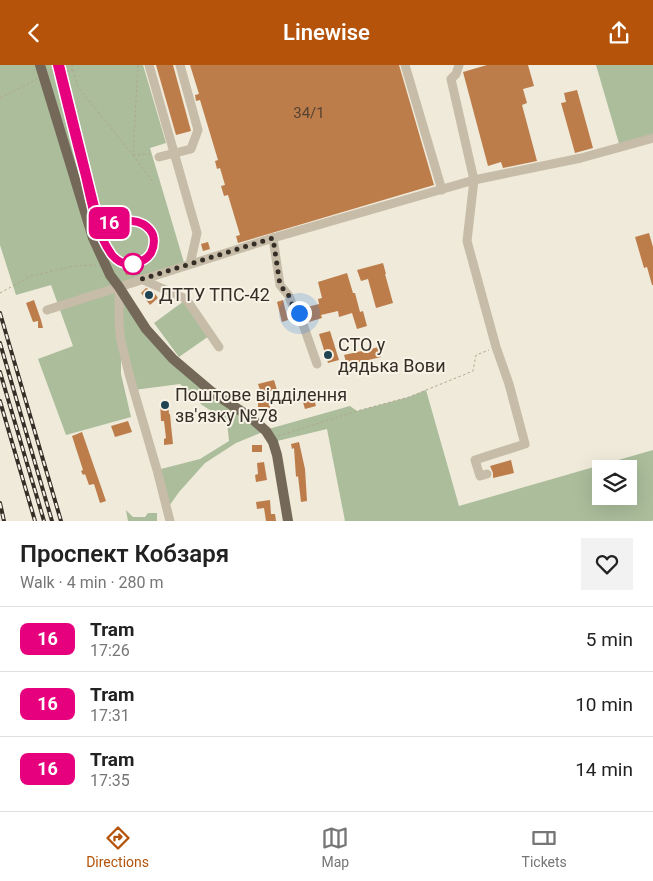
<!DOCTYPE html>
<meta charset="utf-8">
<style>
:root{--surface:#fff;--page:#f2f2f2;--text:#222;--muted:#767676;--line:#e0e0e0;--accent:#b45309}
body{margin:0;font-family:Roboto,sans-serif;background:var(--page);color:var(--text);height:100vh;display:flex;flex-direction:column;font-size:19px;white-space:nowrap}
*{box-sizing:border-box;margin:0}
p{font-size:16px;color:var(--muted)}
.icon{flex:none;width:28px;height:28px;fill:none;stroke:currentColor;stroke-width:2;stroke-linecap:round;stroke-linejoin:round}
.map{position:relative;height:456px;overflow:hidden}
.details{display:flex;flex-direction:column;background:var(--surface);flex:1}
.details>*{flex:none}
.badge{padding:0 10px;border-radius:8px;font-size:18px;line-height:32px}
.tools{position:absolute;left:592px;top:395px;display:grid;gap:10px}
.tools a{display:grid;place-items:center;width:45px;height:45px;border-radius:0px;background:var(--surface);box-shadow:0 5px 20px #0002;font-size:25px}
.you{position:absolute;width:25px;height:25px;margin:-12px;border:4px solid #fff;border-radius:50%;background:#1a73e8;box-shadow:0 0 0 8px #1a73e833}
.map>.badge{position:absolute;translate:-50% -50%;box-shadow:0 0 0 2px #fff}
.round{display:grid;place-items:center;flex:none;width:52px;height:52px;border-radius:0px;background:var(--page)}
.overview{display:flex;align-items:center;justify-content:space-between;height:85px;padding:0 20px}
h1{font-size:24px;font-weight:600;line-height:38px}
ul{padding:0;list-style:none}
li{display:flex;align-items:center;gap:15px;height:65px;padding:0 20px;border-top:1px solid var(--line)}
li div{flex:1}
li b{display:block;font-size:19px}
li em{font-style:normal}
li .badge{min-width:55px;font-weight:700;text-align:center}
header{display:flex;justify-content:space-between;align-items:center;height:65px;padding:0 20px;background:var(--accent);color:#fff;font-size:22px;font-weight:600}
.menu{display:flex;justify-content:space-around;align-items:center;height:70px;border-top:1px solid var(--line);background:var(--surface);font-size:14px;color:var(--muted)}
.menu a{display:grid;justify-items:center;gap:2px}
.menu .selected{color:var(--accent)}
.map>svg:first-child{display:block}
</style>
<header><svg class="icon" aria-label="back" viewBox="0 0 24 24"><path d="M15 5l-7 7 7 7"/></svg>Linewise<svg class="icon" aria-label="share" viewBox="0 0 24 24"><path d="M12 15V3M7 8l5-5 5 5M5 13v7h14v-7"/></svg></header>
<div class="map">
<svg width="653" height="456" viewBox="0 0 653 456">
<rect width="100%" height="100%" fill="#efeada"/>
<g fill="#abbd9b" fill-rule="evenodd">
<path d="M0 0H143L166 78 150 83 185 201 120 222 173 294 265 365 350 341 357 346 409 332 426 325 459 441 653 385V455L652 456H345L327 364 273 377 265 366 236 378 205 398 179 427 167 444 157 405 200 394 229 376 227 356 202 340 180 319 134 325 121 279V309L131 352 66 370 38 294 73 281 51 220 16 230 0 180ZM601 404H629V431H601Z"/>
<polygon points="596,0 653,0 653,73 620,82"/>
<polygon points="184,236 209,271 179,292 154,258"/>
<polygon points="126,445 133,452 145,452 148,448 157,448 157,456 128,456"/>
</g>
<g fill="#bd7d4b">
<polygon points="156,0 173,0 191,66 176,70"/>
<polygon points="190,0 399,0 434,120 238,178 236,171 240,170 228,130 224,131 221,121 225,120 220,103 217,104 215,96 218,95 200,35 196,36 195,30 199,29"/>
<polygon points="487,0 528,0 534,21 523,24 527,38 522,40 537,96 503,103 501,97 488,101 463,7"/>
<polygon points="577,25 593,83 575,88 561,38 566,37 564,28"/>
<polygon points="649,168 653,182 653,220 652,220 647,202 644,203 635,172"/>
<polygon points="208,177 210,184 203,186 201,179"/>
<polygon points="383,198 386,209 385,209 393,238 376,243 368,214 361,216 357,205"/>
<polygon points="138,200 140,207 126,210 124,204"/>
<polygon points="347,208 353,228 355,228 360,247 363,246 367,261 357,264 352,248 339,252 338,246 321,250 322,253 309,257 303,243 319,239 318,234 322,233 318,217"/>
<polygon points="146,223 153,226 158,233 150,240 141,228"/>
<polygon points="34,235 41,255 43,263 38,263 38,256 33,257 26,238"/>
<polygon points="283,235 288,255 282,257 277,237"/>
<polygon points="330,266 339,295 328,298 319,269"/>
<polygon points="379,282 381,292 347,300 344,290"/>
<polygon points="274,315 277,325 269,327 270,345 258,346 258,334 263,334 258,319"/>
<polygon points="313,331 316,341 305,344 302,334"/>
<polygon points="160,337 168,337 169,349 170,349 171,360 173,379 164,380 164,374 166,373 164,356 161,356"/>
<polygon points="128,356 132,367 115,372 111,361"/>
<polygon points="82,367 106,436 100,438 94,419 89,420 85,409 83,410 81,406 83,405 72,371"/>
<polygon points="299,377 305,404 307,436 301,437 298,411 296,412 294,383 292,384 291,379"/>
<rect x="252" y="380" width="10" height="7"/>
<polygon points="511,395 514,408 493,413 493,408 490,401"/>
<polygon points="264,397 267,415 256,417 255,410 258,409 257,398"/>
<polygon points="270,435 271,449 275,449 276,456 266,456 264,443 257,444 256,437"/>
</g>
<g fill="none" stroke-linecap="round" stroke-linejoin="round">
<g stroke="#b2a692" stroke-width="1" stroke-dasharray="2.5 2.5" stroke-linecap="butt">
<polyline points="138,0 133,90 150,89"/>
<polyline points="73,5 78,22 133,90 155,120"/>
<polyline points="53,10 66,7"/>
<polyline points="71,26 66,7 73,5 72,0"/>
<polyline points="0,33 37,14"/>
<polyline points="0,228 31,211 74,201 96,200"/>
<polyline points="278,371 357,346 409,332 473,306 476,290 489,285"/>
</g>
<g stroke="#c6bca7" stroke-width="9">
<polyline points="149,0 197,168 190,199"/>
<polyline points="405,0 442,125"/>
<polyline points="459,0 456,9 451,14 474,115 467,176 496,282 509,319 525,379 475,395 480,411 487,409"/>
<polyline points="159,92 191,84 198,65 180,0"/>
<polyline points="273,173 280,220 289,231 294,244 299,248 317,299"/>
<polyline points="141,214 186,234 219,282"/>
<polyline points="119,222 119,259 121,276 129,309 157,405 170,456"/>
<polyline points="47,245 273,173 474,115 581,93 653,73"/>
</g>
<polyline stroke="#746859" stroke-width="10" points="40,0 93,173 110,210 119,222 146,264 173,294 212,327 250,352 266,366 273,377 277,390 288,456"/>
<path stroke="#342e27" stroke-width="1" d="M57 0C65 35 74 69 83 103 89 127 99 176 115 192 121 199 127 200 135 198 142 197 147 194 151 188 154 182 155 177 153 170 151 165 148 162 143 159 129 151 119 162 106 157 99 154 98 148 95 142L60 0"/>
<g stroke="#342e27" stroke-width="4">
<g id="rail">
<polyline points="0,248 61,456"/>
<polyline points="0,278 52,456"/>
<polyline points="0,307 44,456"/>
<polyline points="0,336 35,456"/>
<polyline points="0,438 4,456"/>
</g>
</g>
<use href="#rail" stroke="#f8f3e6" stroke-width="2" stroke-dasharray="5.5" stroke-linecap="butt"/>
</g>
<g fill="none" stroke-linecap="round" stroke-linejoin="round">
<g stroke="#fff" stroke-width="11">
<path id="line" d="M57 0C66 37 75 74 85 111 91 137 96 168 112 190 118 197 126 201 135 198 142 197 147 194 151 188 154 182 155 177 153 170 151 165 148 162 143 159 128 151 119 162 106 157 99 154 98 148 95 142L60 0"/>
</g>
<use href="#line" stroke="#e6007e" stroke-width="8"/>
<polyline stroke="#342e27" stroke-width="5" stroke-dasharray="0 9" points="133,199 142,214 273,173 280,220 289,231 294,244 299,248"/>
</g>
<circle fill="#fff" stroke="#e6007e" stroke-width="2.5" cx="133" cy="199" r="10"/>
<g fill="#204452" stroke="#f8f3e6" stroke-width="2">
<circle cx="149" cy="230" r="5"/>
<circle cx="328" cy="290" r="5"/>
<circle cx="165" cy="340" r="5"/>
</g>
<g text-anchor="middle" stroke-width="4" stroke-linejoin="round" paint-order="stroke">
<g font-size="15" fill="#564230">
<text x="309" y="53">34/1</text>
</g>
<g font-size="18" fill="#342e27" stroke="#f8f3e6" text-anchor="start">
<text x="159" y="236">ДТТУ ТПС-42</text>
<text x="338" y="286">СТО у<tspan x="338" dy="21">дядька Вови</tspan></text>
<text x="175" y="336">Поштове відділення<tspan x="175" dy="21">зв'язку №78</tspan></text>
</g>
</g>
</svg>
<div class="tools">
<a><svg class="icon" aria-label="layers" viewBox="0 0 24 24"><path d="M12 4l9 5-9 5-9-5zM3 14l9 5 9-5"/></svg></a>
</div>
<div class="you" style="left:299px;top:248px"></div>
<b class="badge" style="left:109px;top:158px;background:#e6007e;color:#fff">16</b>
</div>
<section class="details">
<div class="overview"><div><h1>Проспект Кобзаря</h1><p>Walk · 4 min · 280 m</p></div><a class="round"><svg class="icon" aria-label="heart" viewBox="0 0 24 24"><path d="M12 20l-8-8c-3-5 5-10 8-4 3-6 11-1 8 4z"/></svg></a></div>
<ul>
<li><span class="badge" style="background:#e6007e;color:#fff">16</span><div><b>Tram</b><p>17:26</p></div><em>5 min</em></li>
<li><span class="badge" style="background:#e6007e;color:#fff">16</span><div><b>Tram</b><p>17:31</p></div><em>10 min</em></li>
<li><span class="badge" style="background:#e6007e;color:#fff">16</span><div><b>Tram</b><p>17:35</p></div><em>14 min</em></li>
</ul>
</section>
<nav class="menu">
<a class="selected"><svg class="icon" aria-label="directions" viewBox="0 0 24 24"><path d="M12 3l9 9-9 9-9-9zM9 14v-3h6M13 9l2 2-2 2"/></svg>Directions</a>
<a><svg class="icon" aria-label="map" viewBox="0 0 24 24"><path d="M3 6l6-2 6 2 6-2v14l-6 2-6-2-6 2zM9 4v14M15 6v14"/></svg>Map</a>
<a><svg class="icon" aria-label="tickets" viewBox="0 0 24 24"><path d="M3 7h18v10H3zM15 7v10"/></svg>Tickets</a>
</nav>
